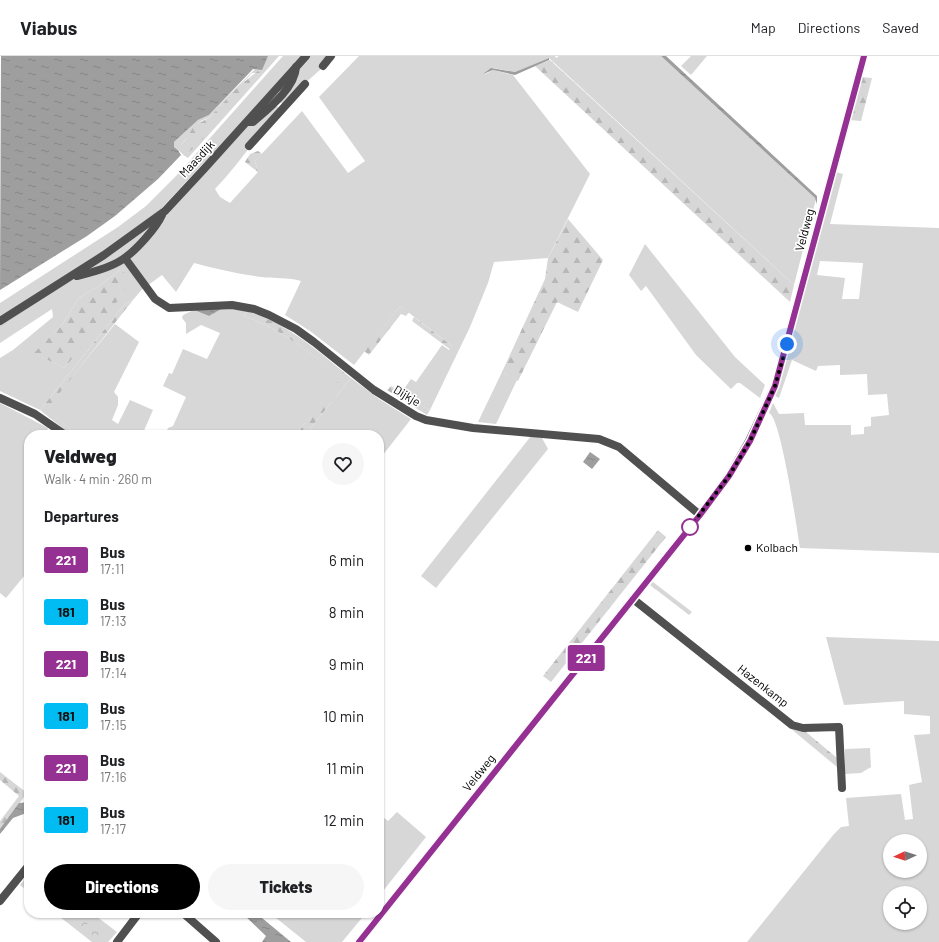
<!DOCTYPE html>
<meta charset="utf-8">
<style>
:root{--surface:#fff;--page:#f6f6f6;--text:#202124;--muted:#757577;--line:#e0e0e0;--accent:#000}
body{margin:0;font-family:Barlow,sans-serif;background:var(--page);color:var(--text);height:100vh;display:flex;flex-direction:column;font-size:15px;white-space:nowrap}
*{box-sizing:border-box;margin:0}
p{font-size:13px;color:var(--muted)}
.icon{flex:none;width:22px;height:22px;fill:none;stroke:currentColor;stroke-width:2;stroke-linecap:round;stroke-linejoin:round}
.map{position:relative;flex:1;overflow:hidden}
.panel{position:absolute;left:24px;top:374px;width:360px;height:488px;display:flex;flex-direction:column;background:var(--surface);border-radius:16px;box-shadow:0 1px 3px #0004}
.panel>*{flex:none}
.badge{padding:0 8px;border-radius:3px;font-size:14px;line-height:26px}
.needle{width:26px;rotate:266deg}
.controls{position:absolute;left:883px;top:778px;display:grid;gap:8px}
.controls a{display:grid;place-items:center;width:44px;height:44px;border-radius:50%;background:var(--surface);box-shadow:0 1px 3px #0004;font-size:20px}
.you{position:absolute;width:20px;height:20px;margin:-10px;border:3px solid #fff;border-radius:50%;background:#1a73e8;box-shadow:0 0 0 6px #1a73e833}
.map>.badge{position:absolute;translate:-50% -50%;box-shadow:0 0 0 2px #fff}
h2{padding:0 20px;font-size:15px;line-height:36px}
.round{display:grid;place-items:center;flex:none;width:42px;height:42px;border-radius:21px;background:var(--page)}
.head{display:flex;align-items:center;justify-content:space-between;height:68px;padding:0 20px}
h1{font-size:19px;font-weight:800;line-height:30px}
.cta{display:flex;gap:8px;margin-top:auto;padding:8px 20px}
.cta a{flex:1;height:46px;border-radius:24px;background:var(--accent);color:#fff;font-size:16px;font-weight:800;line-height:46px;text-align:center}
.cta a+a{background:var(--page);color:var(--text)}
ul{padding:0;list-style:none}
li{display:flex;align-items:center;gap:12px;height:52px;padding:0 20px}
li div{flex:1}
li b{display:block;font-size:15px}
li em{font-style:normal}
li .badge{min-width:44px;font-weight:700;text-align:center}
header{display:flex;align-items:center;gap:24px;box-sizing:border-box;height:56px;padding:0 20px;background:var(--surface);border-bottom:1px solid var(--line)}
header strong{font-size:19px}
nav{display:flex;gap:22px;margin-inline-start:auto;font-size:14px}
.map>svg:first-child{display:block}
</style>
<header>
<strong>Viabus</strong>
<nav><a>Map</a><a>Directions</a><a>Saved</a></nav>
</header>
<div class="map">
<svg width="939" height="886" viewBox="0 0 939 886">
<defs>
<pattern id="forest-firs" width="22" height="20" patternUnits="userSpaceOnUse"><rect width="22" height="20" fill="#d7d7d7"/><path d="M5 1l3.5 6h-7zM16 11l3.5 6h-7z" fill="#b7b7b7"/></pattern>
<pattern id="park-crowns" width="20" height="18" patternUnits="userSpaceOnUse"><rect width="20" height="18" fill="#d7d7d7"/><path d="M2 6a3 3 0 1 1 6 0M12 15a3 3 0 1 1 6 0" fill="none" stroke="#b7b7b7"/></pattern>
<pattern id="water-ripples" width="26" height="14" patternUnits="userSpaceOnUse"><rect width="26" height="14" fill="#9e9e9e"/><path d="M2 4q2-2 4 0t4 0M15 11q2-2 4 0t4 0" fill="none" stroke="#868686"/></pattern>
</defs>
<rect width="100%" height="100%" fill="#fff"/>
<g fill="#d7d7d7" fill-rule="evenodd">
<path d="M268 0H279L188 102C182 99 180 94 174 91V86L198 64 209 59ZM252 17H260L188 97 181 89 201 65 210 61Z"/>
<polygon points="283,0 303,0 159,155 134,176 0,263 0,247 118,171 146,150 178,118"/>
<polygon points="309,0 329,0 322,12 282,48 280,45 300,9"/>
<path d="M359 0H555L556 2 559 0H661L816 143 794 229 549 2 515 16 493 12 484 19 493 14 513 19 590 118 548 202 494 206 488 227 470 271 430 354 401 337 411 323 416 326 442 289 449 294 452 290 400 250 354 309 310 275 285 259 301 225C288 221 275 223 261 221 238 218 216 213 194 207L176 236 162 219 147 230 130 203 166 157 246 69 277 50 279 52C258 79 239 108 215 133L220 141 230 147 258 116 255 105 302 55 348 117 365 105 319 41Z"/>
<polygon points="691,0 707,0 691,19 681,10"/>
<path d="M836 116 843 118 830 168 939 172V497L800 492C797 474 781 361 769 357L773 347 779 358 804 357 805 369H851V379L864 378V371L871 370V361L889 359 887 338 868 339 867 318 840 319V309L818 310 816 315 792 304 779 342 775 340ZM820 205 863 207 859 243H842L845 222 817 219Z"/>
<polygon points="158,164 130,194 119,202 82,217"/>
<polygon points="645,188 735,301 765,329 760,342 740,327 737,327 731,333 696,299 646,230 641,235 629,219"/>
<path d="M123 207 128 208 144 231 133 244 124 249 40 354 0 335V302L13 294 53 261 52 253 0 287V267L72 224ZM120 214 123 236 64 312 35 297 61 270 79 242 103 227Z"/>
<path d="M225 251 246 255 244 260C282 273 311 298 342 322L295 379H165L168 372 173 370 186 341 163 330 169 317 172 318 183 293 207 303 220 277 201 269 186 278V267L182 262 183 259 194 254 209 260Z"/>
<polygon points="115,268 139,286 114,336 118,341 118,349 112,364 118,368 130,344 153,354 142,379 77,379 46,353"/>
<polygon points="502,316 517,324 496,368 478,366"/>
<polygon points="351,322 379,343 411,363 379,404 379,379 305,379"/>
<polygon points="0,347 48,372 46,379 29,379 29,514 6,542 0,537"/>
<polygon points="531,380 542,382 548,393 436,532 421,520"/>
<path d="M826 581 939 585V886H747L834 778 841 771 849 770 846 742 901 738 905 764 913 763 909 729 922 726 914 679 930 678V660L904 658V645L844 649ZM890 785H920V815H890ZM890 837H920V867H890Z"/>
<polygon points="870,692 871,711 861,717 845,718 845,693"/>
<polygon points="397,756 426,781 379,840 379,758 388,765"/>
<polygon points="29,818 29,836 20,829"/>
<polygon points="55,857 92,857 117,876 108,886 92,886"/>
<polygon points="270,857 366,857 342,886 306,886"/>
</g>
<g fill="url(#forest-firs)">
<polygon points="550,4 794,229 790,246 535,10"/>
<polygon points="258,15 260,17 197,89 188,97 183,96 181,89 184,86 194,70 210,61 239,30"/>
<polygon points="861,21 872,22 861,65 849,64"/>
<polygon points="258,95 262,98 255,105 258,116 245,106 250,98"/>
<polygon points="568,163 603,204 578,256 557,246 518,325 502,316 545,223 548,202"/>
<polygon points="120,214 132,222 103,267 64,312 34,297 61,270 79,242 103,227"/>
<polygon points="133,244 47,353 77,379 71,379 40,354 124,249"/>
<polygon points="400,250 409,256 406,260 401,258 369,299 364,295"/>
<path d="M246 255C286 266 319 296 351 322L305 379H295L341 322C311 298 282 273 244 260Z"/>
<polygon points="414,261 452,290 451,294 412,265"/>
<polygon points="391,330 430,354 427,359 387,334"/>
<polygon points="658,474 666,481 551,626 543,620"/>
<polygon points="653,526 692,556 689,559 650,529"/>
<polygon points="790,672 806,676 837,702 837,711"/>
<polygon points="0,716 27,737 0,774 0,765 19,740 0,724"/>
</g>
<g fill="url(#park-crowns)">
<circle cx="83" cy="865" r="5.5"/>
<circle cx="97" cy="877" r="5.5"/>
</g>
<g fill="url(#water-ripples)">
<polygon points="1,0 268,0 262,14 253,13 209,59 198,64 174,86 174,91 178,94 181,99 158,123 115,160 87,180 0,234"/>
<polygon points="661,0 666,0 817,140 817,148 815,142"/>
<polygon points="549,2 549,4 515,19 493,14 483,18 491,12 515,16"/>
<polygon points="225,251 209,260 194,254"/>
<polygon points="590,396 600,403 592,413 583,406"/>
<polygon points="29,746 29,756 13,762 0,778 0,773 19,747"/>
<polygon points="242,857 256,857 291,886 262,886 266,880"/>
</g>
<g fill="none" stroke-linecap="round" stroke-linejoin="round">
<g stroke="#505050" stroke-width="8">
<polyline points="323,10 331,0"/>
<path d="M248 66H253C268 53 295 32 296 11"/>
<polyline points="249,90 305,28"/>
<polyline points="125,202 155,243 169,252 232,249 254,253 269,259 296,273 314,286 374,334 416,360 426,364 473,372 599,383 619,391 700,459"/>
<path d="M77 220C90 217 115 210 126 201 137 193 156 172 162 159"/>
<polyline points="0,265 104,199 165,155 204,113 306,0"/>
<polyline points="0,342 35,358 64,378"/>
<polyline points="633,543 792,669 803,672 839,671 842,732"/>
<polyline points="0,845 29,809"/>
<polyline points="183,857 216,886"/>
<polyline points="117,886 139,857"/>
<polyline points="359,886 700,459 729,420 749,385 775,330 864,0"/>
</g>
</g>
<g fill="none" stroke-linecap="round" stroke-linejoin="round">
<g stroke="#fff" stroke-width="9">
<polyline id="line" points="359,886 700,459 729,420 750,385 775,330 864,0"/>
</g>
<use href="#line" stroke="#953192" stroke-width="6"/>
<polyline stroke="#000" stroke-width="4" stroke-dasharray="0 7.2" points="690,471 729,420 750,385 775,330 787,288"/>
</g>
<circle fill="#fff" stroke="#953192" stroke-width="2" cx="690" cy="471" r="8"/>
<circle fill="#000" stroke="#fff" stroke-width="1.5" cx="748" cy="492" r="4"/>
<g text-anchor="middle" stroke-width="3.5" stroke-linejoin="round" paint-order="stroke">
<g font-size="12" fill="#000" stroke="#fff">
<text transform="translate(197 103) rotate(-47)" y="4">Maasdijk</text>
<text transform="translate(805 174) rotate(-75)" y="4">Veldweg</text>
<text transform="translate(407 340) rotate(31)" y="4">Dijkje</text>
<text transform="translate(763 630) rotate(38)" y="4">Hazenkamp</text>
<text transform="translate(479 717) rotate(-51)" y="4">Veldweg</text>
</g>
<g font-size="12" fill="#000" stroke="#fff" text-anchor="start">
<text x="756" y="496">Kolbach</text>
</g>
</g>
</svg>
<div class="controls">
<a><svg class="needle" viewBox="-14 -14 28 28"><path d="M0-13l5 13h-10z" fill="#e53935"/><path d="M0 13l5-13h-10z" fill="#757577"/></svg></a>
<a><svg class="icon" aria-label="locate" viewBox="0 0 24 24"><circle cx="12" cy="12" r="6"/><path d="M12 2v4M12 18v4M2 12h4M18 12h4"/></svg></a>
</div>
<div class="you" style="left:787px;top:288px"></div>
<b class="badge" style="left:586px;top:602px;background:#953192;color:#fff">221</b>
<section class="panel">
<div class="head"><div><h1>Veldweg</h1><p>Walk · 4 min · 260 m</p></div><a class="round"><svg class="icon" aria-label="heart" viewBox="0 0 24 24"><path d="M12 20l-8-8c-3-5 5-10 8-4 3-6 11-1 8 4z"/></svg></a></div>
<h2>Departures</h2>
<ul>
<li><span class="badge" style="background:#953192;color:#fff">221</span><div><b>Bus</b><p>17:11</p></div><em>6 min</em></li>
<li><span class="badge" style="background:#00bcf2;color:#111">181</span><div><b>Bus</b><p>17:13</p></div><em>8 min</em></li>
<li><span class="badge" style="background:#953192;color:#fff">221</span><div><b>Bus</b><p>17:14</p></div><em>9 min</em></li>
<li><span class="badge" style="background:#00bcf2;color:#111">181</span><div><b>Bus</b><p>17:15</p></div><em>10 min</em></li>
<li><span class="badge" style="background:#953192;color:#fff">221</span><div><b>Bus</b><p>17:16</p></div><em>11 min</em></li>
<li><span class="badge" style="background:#00bcf2;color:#111">181</span><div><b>Bus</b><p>17:17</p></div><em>12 min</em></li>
</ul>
<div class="cta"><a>Directions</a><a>Tickets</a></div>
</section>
</div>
